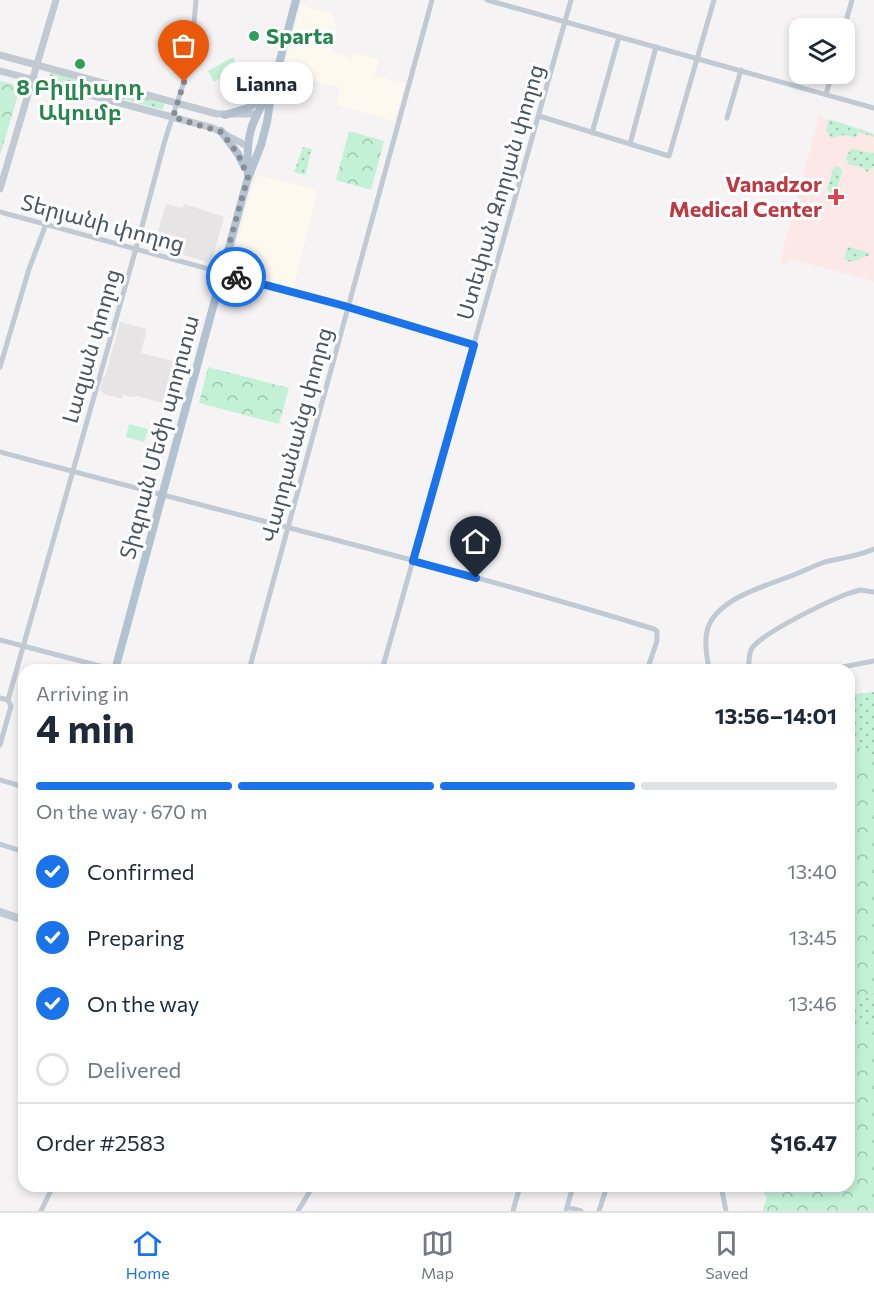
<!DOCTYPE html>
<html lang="en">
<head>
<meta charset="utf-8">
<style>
	:root { --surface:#fff; --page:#f2f2f3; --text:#1f2937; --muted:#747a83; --line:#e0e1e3; --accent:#1a73e8 }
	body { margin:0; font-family:Commissioner,"Noto Sans Armenian",sans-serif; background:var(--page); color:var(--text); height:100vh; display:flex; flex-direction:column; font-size:22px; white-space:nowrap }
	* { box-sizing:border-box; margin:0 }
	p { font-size:20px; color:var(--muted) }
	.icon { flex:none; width:33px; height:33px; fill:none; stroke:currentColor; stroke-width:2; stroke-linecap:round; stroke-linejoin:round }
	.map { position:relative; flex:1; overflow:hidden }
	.sheet { position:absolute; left:18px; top:664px; width:837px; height:528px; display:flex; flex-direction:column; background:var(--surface); border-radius:18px; box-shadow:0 3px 9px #0003 }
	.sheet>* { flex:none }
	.controls { position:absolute; left:789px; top:18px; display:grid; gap:12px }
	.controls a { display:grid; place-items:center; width:66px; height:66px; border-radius:12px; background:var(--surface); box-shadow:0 3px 9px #0003; font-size:30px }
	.pin { position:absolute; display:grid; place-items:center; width:51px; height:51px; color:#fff; margin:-62px -26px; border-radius:50% 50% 50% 0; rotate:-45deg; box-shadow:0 0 6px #0007 }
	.pin .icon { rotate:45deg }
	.courier { position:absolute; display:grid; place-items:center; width:60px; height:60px; margin:-30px; border:4px solid #1a73e8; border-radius:50%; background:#fff; color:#222; box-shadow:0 2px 8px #0007 }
	.bubble { position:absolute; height:42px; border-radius:18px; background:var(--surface); box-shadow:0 3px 9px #0003; font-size:20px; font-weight:700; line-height:42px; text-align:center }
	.summary em { font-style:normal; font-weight:700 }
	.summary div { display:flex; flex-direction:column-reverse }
	.summary { display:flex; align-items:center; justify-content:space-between; height:102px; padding:0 18px }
	h1 { font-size:39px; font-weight:700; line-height:45px }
	.bar { display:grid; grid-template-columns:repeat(4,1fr); gap:9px 6px; align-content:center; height:72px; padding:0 18px }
	.bar i { height:8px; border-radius:4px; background:var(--line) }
	.bar .selected { background:var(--accent) }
	.bar p { grid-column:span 4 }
	.line { display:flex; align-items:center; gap:15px; padding:0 18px; border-top:2px solid var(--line) }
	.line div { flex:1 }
	ol { padding:0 18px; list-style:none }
	li { display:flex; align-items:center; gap:18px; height:66px }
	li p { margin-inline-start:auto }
	li .icon { padding:6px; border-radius:50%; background:var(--accent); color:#fff; stroke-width:4 }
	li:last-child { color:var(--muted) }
	li i { width:33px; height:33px; border:3px solid var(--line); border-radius:50% }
	.tabs { display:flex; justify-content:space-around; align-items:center; height:84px; border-top:2px solid var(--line); background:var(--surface); font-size:16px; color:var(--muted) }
	.tabs a { display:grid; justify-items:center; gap:3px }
	.tabs .selected { color:var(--accent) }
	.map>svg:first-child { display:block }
</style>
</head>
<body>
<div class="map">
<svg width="874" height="1211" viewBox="0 0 874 1211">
	<defs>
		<pattern id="grass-dots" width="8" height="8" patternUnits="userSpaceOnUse" patternTransform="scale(1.5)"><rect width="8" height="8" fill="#c3f1d5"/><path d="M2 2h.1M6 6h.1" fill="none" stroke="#a0c6b0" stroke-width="1.8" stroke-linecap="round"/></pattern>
		<pattern id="forest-crowns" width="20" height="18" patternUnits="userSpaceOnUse" patternTransform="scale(1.5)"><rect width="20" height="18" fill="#c3f1d5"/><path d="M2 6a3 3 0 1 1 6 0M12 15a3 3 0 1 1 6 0" fill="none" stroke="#a0c6b0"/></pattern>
	</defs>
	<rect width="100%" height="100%" fill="#f5f3f3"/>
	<path fill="#fdf9ef" d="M301,5L333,14L337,28L330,51L351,58L355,53L379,59L375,76L406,83L394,121L336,105L340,88L283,72Z
		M259,175L318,190L293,289L234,274L230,269L253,184Z"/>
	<path fill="#e6e4e5" d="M166,204L183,208L184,204L224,217L211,263L176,253L180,238L158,231Z
		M120,322L147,329L141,353L185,364L174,406L137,396L130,397L123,395L122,399L104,394L100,390L103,377H105Z"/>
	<path fill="#fce8e6" d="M819,116L874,134V281L790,259L785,265L780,261Z"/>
	<path fill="url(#grass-dots)" d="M51,72L110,89L108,95L49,79Z
		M114,90L164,103L163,110L112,96Z
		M829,119L874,134V137L858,132L856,138L844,135L831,138L826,131Z
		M303,147L312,149L305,175L294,172Z
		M850,149H854L874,154V166L867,172L861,167L849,164L846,159Z
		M836,166L841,168L842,172L837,191L832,194L827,189L833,169Z
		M849,247L867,252L870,255L851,262L844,259L847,249Z
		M874,692V758L849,740V695Z
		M874,993V1028L849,1023V1006Z"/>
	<path fill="url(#forest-crowns)" d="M0,81L13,84L18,95L0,155Z
		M349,131L384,141L371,190L336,180Z
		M208,367L289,388L279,424L199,403Z
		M849,740L874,758V993L849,1006Z
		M849,1023L874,1028V1211H762L767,1198L761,1187L849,1186Z"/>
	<path fill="#c3f1d5" d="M233,57L239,68L214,82L208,71Z
		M129,424L148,429L144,442L126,437Z"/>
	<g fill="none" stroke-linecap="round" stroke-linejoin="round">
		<path stroke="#c1cad2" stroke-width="5" d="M487,0L874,108
			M844,28L852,0
			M826,94L832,74
			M539,116L669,156L714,0
			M727,118L741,70
			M592,133L619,37
			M630,144L656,47
			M0,212L341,305L474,345
			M0,367L29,269L46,224
			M0,452C218,511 438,563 654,629L657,631V641L647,670
			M0,640L115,670
			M832,669L874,661
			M249,670L432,0
			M382,670L571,0
			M709,670C707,655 703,640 709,625C721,598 765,586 791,576C802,572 813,566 825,562C841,558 858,556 874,549
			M749,670C749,663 748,655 752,648C764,632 830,600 850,593L860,590L874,592
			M0,698L8,700L11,706L0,745
			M8,700L137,245L165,140L184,82L192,47L196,0
			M0,780L24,787
			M0,844L24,852
			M721,1186L726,1211
			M567,1207L581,1211
			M41,1211L53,1186
			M298,1211L313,1186
			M513,1211L520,1186
			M566,1211L573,1186
			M599,1211L607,1186"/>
		<path stroke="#c1cad2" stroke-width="7" d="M0,55L217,114H255
			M0,71L213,128L247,146
			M0,189L56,0"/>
		<path stroke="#c1cbd6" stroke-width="8" d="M0,912L24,920"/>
		<path stroke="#b3c2d1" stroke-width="8" d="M225,115L248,108L263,98
			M221,131L238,154L245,168
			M248,176C246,138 249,124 270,92
			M115,670L247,181L261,145L267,122L272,90L296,0"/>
	</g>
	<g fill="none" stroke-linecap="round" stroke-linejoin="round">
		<path stroke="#868d94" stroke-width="6" stroke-dasharray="0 10.8" d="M184,82L173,117L221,132L238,154L248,177L221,273L236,277"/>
		<path stroke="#1a73e8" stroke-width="8" d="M236,277L341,305L474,345L413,561L476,578"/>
	</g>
	<g fill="#2e9e5b" stroke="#fff" stroke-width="2">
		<circle cx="254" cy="36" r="6"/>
		<circle cx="80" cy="64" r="6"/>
	</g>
	<path fill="#e0444e" stroke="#fff" stroke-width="2" d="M833 188h6v6h6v6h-6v6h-6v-6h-6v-6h6z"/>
	<g text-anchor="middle" stroke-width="6" stroke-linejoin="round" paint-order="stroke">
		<g font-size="22" font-weight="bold" fill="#27864d" stroke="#fff" text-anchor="start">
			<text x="266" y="44">Sparta</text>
			<text x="80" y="95" text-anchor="middle">8 Բիլլիարդ<tspan x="80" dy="25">Ակումբ</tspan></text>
		</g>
		<g font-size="22" font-weight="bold" fill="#be3a42" stroke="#fff" text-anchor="end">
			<text x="822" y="192">Vanadzor<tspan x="822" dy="25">Medical Center</tspan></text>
		</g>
		<g font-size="22" fill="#4a5661" stroke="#fff">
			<text transform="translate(500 192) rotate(-74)" y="8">Ստեփան Զորյան փողոց</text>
			<text transform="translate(103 223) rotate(15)" y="8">Տերյանի փողոց</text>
			<text transform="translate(91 346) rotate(-74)" y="8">Լազյան փողոց</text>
			<text transform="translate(296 435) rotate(-75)" y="8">Վարդանանց փողոց</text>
			<text transform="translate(159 437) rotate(-75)" y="8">Տիգրան Մեծի պողոտա</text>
		</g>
	</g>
</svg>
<div class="controls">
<a><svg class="icon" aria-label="layers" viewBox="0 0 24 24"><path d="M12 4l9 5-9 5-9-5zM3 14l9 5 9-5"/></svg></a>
</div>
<div class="pin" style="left:184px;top:82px;background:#ea580c"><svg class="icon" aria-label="bag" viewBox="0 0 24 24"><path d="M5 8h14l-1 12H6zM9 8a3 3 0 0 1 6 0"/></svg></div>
<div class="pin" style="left:476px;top:578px;background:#1f2937"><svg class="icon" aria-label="home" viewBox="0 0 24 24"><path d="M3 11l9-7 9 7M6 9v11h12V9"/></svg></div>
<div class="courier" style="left:236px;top:277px"><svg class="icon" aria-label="bike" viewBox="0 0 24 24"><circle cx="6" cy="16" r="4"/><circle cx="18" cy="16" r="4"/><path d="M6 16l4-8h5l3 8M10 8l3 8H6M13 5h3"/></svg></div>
<div class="bubble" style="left:220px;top:62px;width:93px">Lianna</div>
<section class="sheet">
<div class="summary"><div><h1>4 min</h1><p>Arriving in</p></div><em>13:56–14:01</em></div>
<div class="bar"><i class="selected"></i><i class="selected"></i><i class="selected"></i><i></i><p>On the way · 670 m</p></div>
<ol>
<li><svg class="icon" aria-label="check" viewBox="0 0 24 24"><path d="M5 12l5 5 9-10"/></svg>Confirmed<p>13:40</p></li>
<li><svg class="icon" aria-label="check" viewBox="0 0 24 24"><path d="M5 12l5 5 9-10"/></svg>Preparing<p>13:45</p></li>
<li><svg class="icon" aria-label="check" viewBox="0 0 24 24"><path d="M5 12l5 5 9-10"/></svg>On the way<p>13:46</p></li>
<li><i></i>Delivered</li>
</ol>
<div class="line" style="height:78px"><div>Order #2583</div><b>$16.47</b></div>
</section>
</div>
<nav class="tabs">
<a class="selected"><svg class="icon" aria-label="home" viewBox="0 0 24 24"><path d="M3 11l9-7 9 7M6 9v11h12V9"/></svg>Home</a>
<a><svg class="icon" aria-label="map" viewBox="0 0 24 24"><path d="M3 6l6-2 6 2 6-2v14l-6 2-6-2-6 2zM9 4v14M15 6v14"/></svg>Map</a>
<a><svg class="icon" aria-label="saved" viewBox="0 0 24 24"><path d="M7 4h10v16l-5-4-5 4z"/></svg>Saved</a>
</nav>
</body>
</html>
